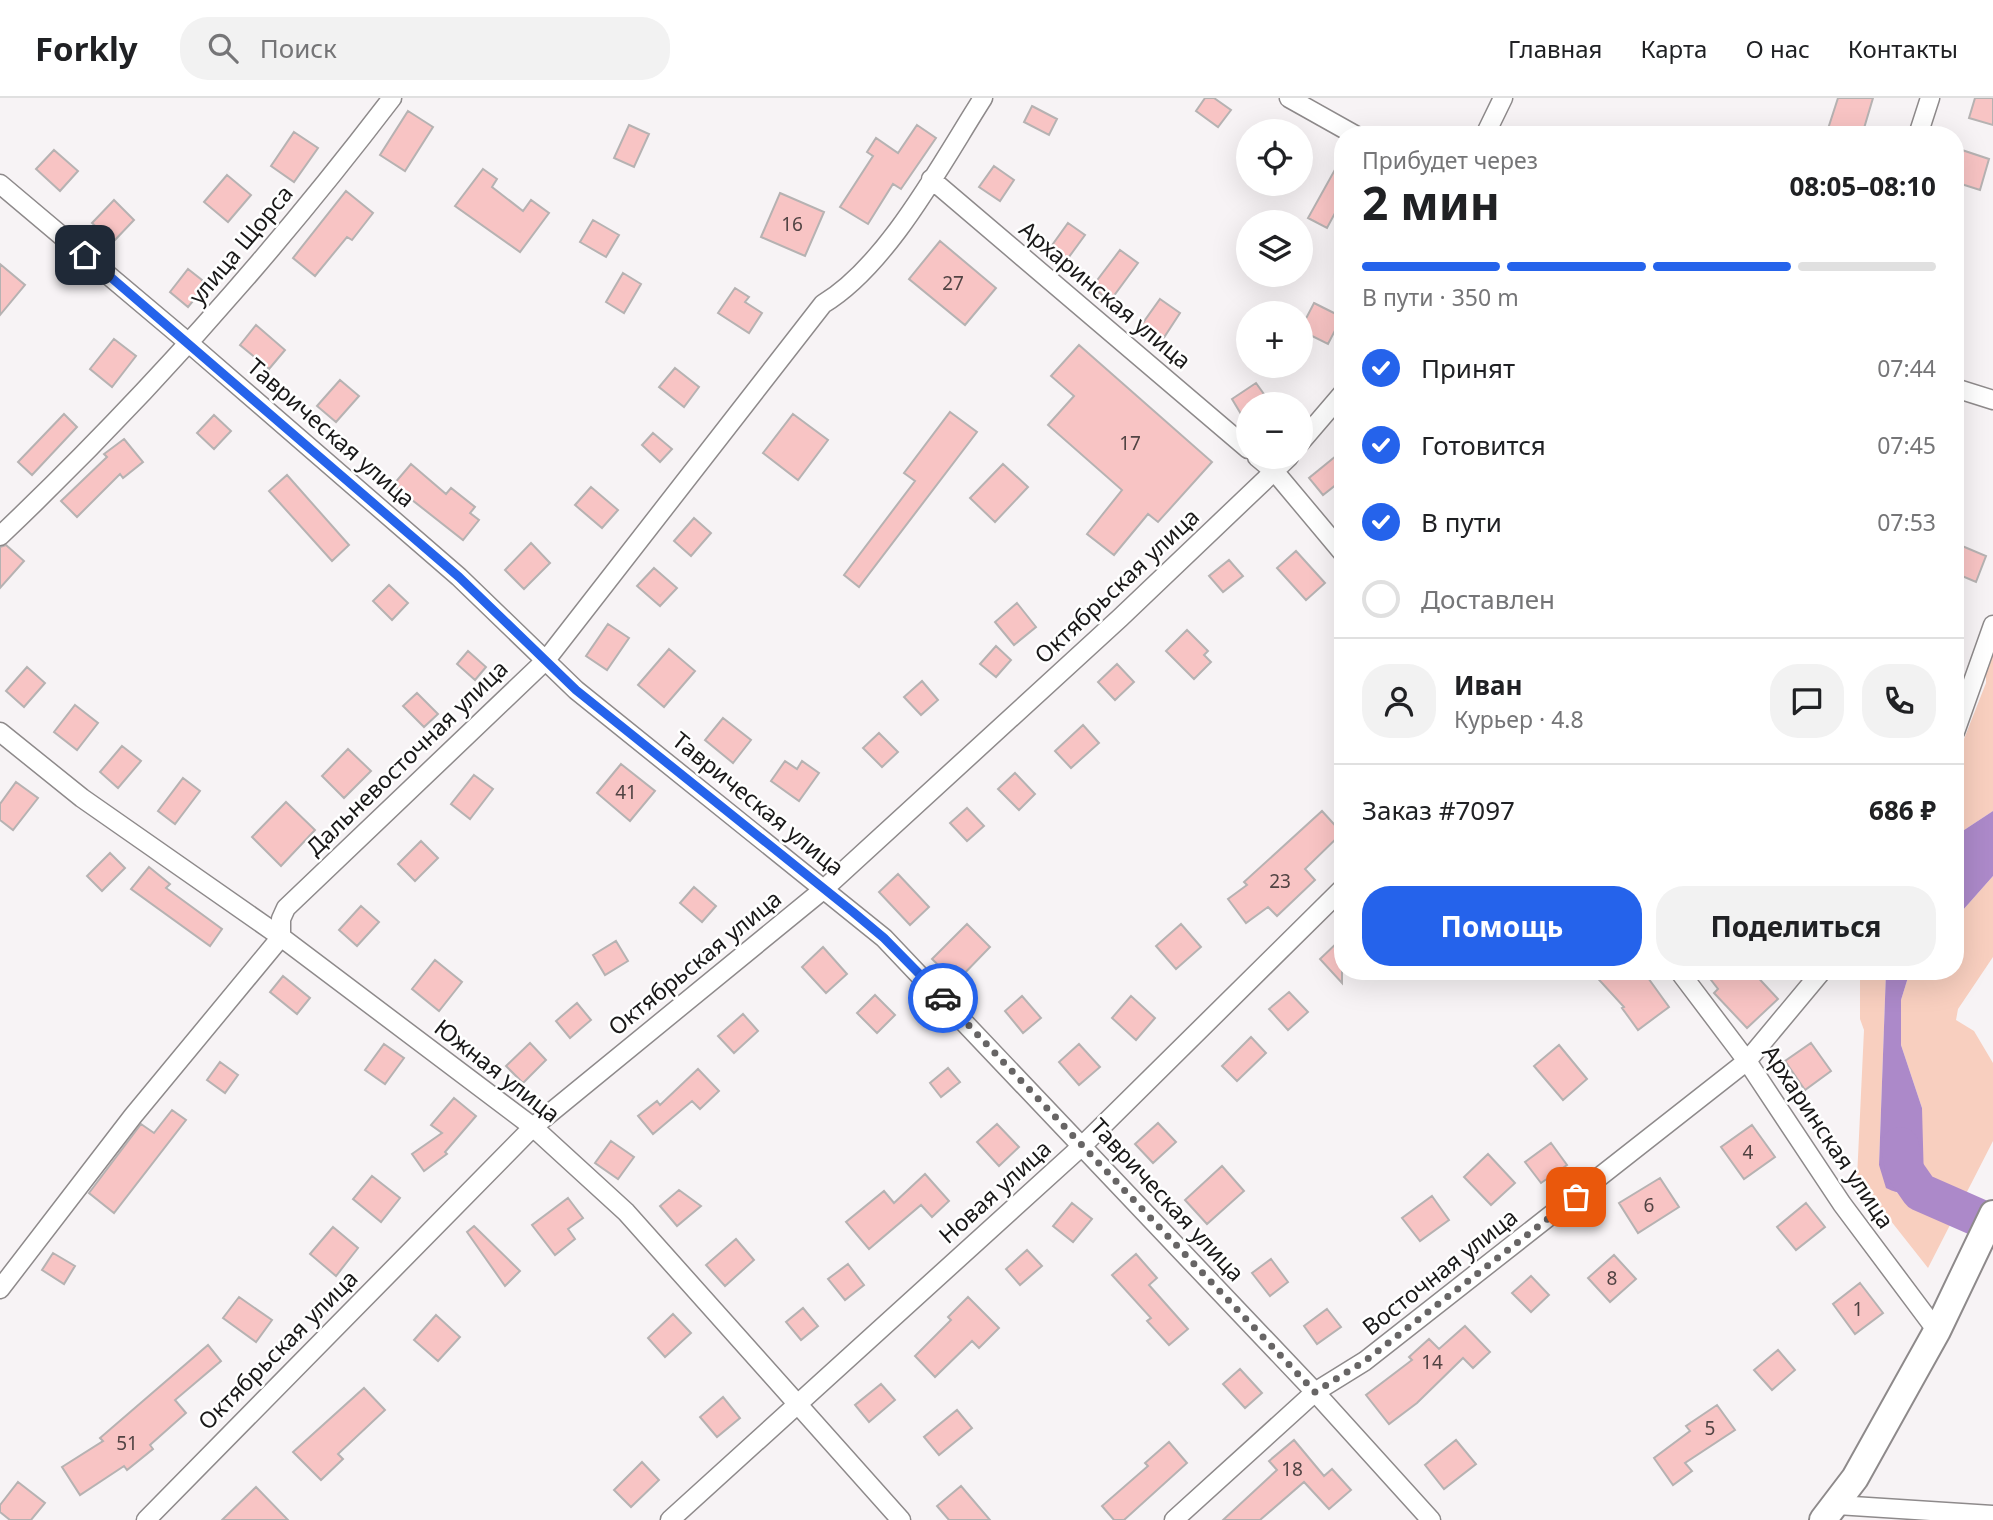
<!DOCTYPE html>
<html lang="ru">
<head>
<meta charset="utf-8">
<style>
	:root { --surface:#fff; --page:#f2f2f2; --text:#202124; --muted:#757577; --line:#e0e0e0; --accent:#2563eb }
	body { margin:0; font-family:"Noto Sans",sans-serif; background:var(--page); color:var(--text); height:100vh; display:flex; flex-direction:column; font-size:26px; white-space:nowrap }
	* { box-sizing:border-box; margin:0 }
	p { font-size:23px; color:var(--muted) }
	.icon { flex:none; width:38px; height:38px; fill:none; stroke:currentColor; stroke-width:2; stroke-linecap:round; stroke-linejoin:round }
	.map { position:relative; flex:1; overflow:hidden }
	.drawer { position:absolute; left:1334px; top:28px; width:630px; height:854px; display:flex; flex-direction:column; background:var(--surface); border-radius:28px; box-shadow:0 7px 28px #0002 }
	.drawer>* { flex:none }
	.tools { position:absolute; left:1236px; top:21px; display:grid; gap:14px }
	.tools a { display:grid; place-items:center; width:77px; height:77px; border-radius:50%; background:var(--surface); box-shadow:0 7px 28px #0002; font-size:35px }
	.pin { position:absolute; display:grid; place-items:center; width:60px; height:60px; color:#fff; margin:-30px; border-radius:14px; box-shadow:0 4px 10px #0006 }
	.courier { position:absolute; display:grid; place-items:center; width:70px; height:70px; margin:-35px; border:5px solid #2563eb; border-radius:50%; background:#fff; color:#222; box-shadow:0 2px 9px #0007 }
	.headline em { font-style:normal; font-weight:700 }
	.headline div { display:flex; flex-direction:column-reverse }
	.headline { display:flex; align-items:center; justify-content:space-between; height:119px; padding:0 28px }
	h1 { font-size:46px; font-weight:700; line-height:52px }
	.bar { display:grid; grid-template-columns:repeat(4,1fr); gap:10px 7px; align-content:center; height:84px; padding:0 28px }
	.bar i { height:9px; border-radius:5px; background:var(--line) }
	.bar .on { background:var(--accent) }
	.bar p { grid-column:span 4 }
	.line { display:flex; align-items:center; gap:18px; padding:0 28px; border-top:2px solid var(--line) }
	.line div { flex:1 }
	.round { display:grid; place-items:center; flex:none; width:74px; height:74px; border-radius:28px; background:var(--page) }
	ol { padding:0 28px; list-style:none }
	li { display:flex; align-items:center; gap:21px; height:77px }
	li p { margin-inline-start:auto }
	li .icon { padding:7px; border-radius:50%; background:var(--accent); color:#fff; stroke-width:4 }
	li:last-child { color:var(--muted) }
	li i { width:38px; height:38px; border:4px solid var(--line); border-radius:50% }
	.action { display:flex; gap:14px; margin-top:auto; padding:14px 28px }
	.action a { flex:1; height:80px; border-radius:28px; background:var(--accent); color:#fff; font-size:28px; font-weight:700; line-height:80px; text-align:center }
	.action a+a { background:var(--page); color:var(--text) }
	header { display:flex; align-items:center; gap:42px; box-sizing:border-box; height:98px; padding:0 35px; background:var(--surface); border-bottom:2px solid var(--line) }
	header strong { font-size:33px }
	nav { display:flex; gap:38px; margin-inline-start:auto; font-size:24px }
	.search { width:490px; height:63px; background:var(--page); display:flex; align-items:center; gap:18px; box-sizing:border-box; padding:0 24px; border-radius:28px; color:var(--muted); font-size:26px }
	.map>svg:first-child { display:block }
</style>
</head>
<body>
<header>
<strong>Forkly</strong>
<div class="search"><svg class="icon" aria-label="search" viewBox="0 0 24 24"><circle cx="10" cy="10" r="6"/><path d="M15 15l6 6"/></svg>Поиск</div>
<nav><a>Главная</a><a>Карта</a><a>О нас</a><a>Контакты</a></nav>
</header>
<div class="map">
<svg width="1993" height="1422" viewBox="0 0 1993 1422">
	<rect width="100%" height="100%" fill="#f7f3f5"/>
	<path fill="#f8cfbf" d="M1993,552V713L1955,738V664L1986,585V573Z
		M1993,778V859L1958,911L1956,922L1974,933L1993,965V1043L1928,1170L1857,1080L1864,932L1860,921V873H1886L1879,1067L1897,1095L1909,1097L1920,1094L1922,1010L1901,947V902L1910,873H1955V821Z"/>
	<path fill="#ac89c9" d="M1993,713V778L1955,821V738Z
		M1886,873H1910L1901,902V947L1922,1010L1924,1083L1920,1094C1907,1097 1898,1096 1886,1090L1879,1067Z"/>
	<g fill="none" stroke-linecap="round" stroke-linejoin="round">
		<path stroke="#ac89c9" stroke-width="38" d="M1900,1048L1904,1071L1920,1094L1993,1126"/>
	</g>
	<path fill="#f8c4c4" stroke="#b6b2b2" stroke-width="2" d="M1205,0H1214L1231,12L1218,29L1196,13Z
		M1838,0H1873L1862,37H1826Z
		M1975,0H1993V27L1969,20Z
		M1032,8L1057,21L1049,37L1024,24Z
		M408,13L433,29L405,73L380,57Z
		M629,27L649,36L634,69L614,60Z
		M917,27L936,40L901,91L893,86L868,126L840,109L873,58L867,54L876,40L898,55Z
		M294,34L318,50L294,84L271,68Z
		M54,52L78,73L60,93L36,71Z
		M1962,52L1989,61L1980,92L1955,84Z
		M1342,59V102L1327,130L1308,120Z
		M994,68L1014,82L1000,103L979,89Z
		M483,71L497,81L492,89L523,113L531,102L549,115L520,154L455,108Z
		M227,77L251,97L228,124L204,104Z
		M346,93L373,115L352,142L347,139L315,178L293,160Z
		M780,95L824,114L805,158L761,139Z
		M114,102L134,122L113,144L92,125Z
		M593,122L619,137L606,159L580,144Z
		M1068,125L1085,137L1066,163L1050,150Z
		M940,143L996,190L965,227L909,181Z
		M1120,152L1138,165L1110,203L1092,189Z
		M0,166L25,187L0,217Z
		M188,171L207,186L188,209L170,194Z
		M623,175L641,186L624,215L606,204Z
		M735,190L749,199L745,204L762,215L749,235L718,215Z
		M1160,201L1180,215L1161,244L1140,229Z
		M1314,205L1342,219L1328,246L1300,232Z
		M256,227L285,252L269,271L240,247Z
		M114,241L136,258L112,289L90,271Z
		M1079,247L1212,364L1158,424L1148,416L1114,457L1087,436L1122,392L1048,327L1074,298L1051,278Z
		M675,270L699,289L684,309L659,289Z
		M340,282L359,298L336,324L317,308Z
		M1256,285L1266,299L1255,306H1248V311L1241,316L1232,301Z
		M950,314L977,334L859,489L844,477L915,383L904,375Z
		M64,316L77,329L32,377L18,364Z
		M793,316L828,342L798,382L763,355Z
		M214,317L231,333L214,351L197,335Z
		M653,335L672,351L660,364L642,347Z
		M124,341L143,364L123,380L120,376L77,419L61,403L107,359L104,356Z
		M1342,353V382L1323,397L1309,380Z
		M411,366L446,396L451,390L475,409L470,415L479,422L463,442L393,387Z
		M1003,366L1028,389L995,424L970,400Z
		M287,377L349,447L332,463L269,393Z
		M591,389L618,412L602,430L575,407Z
		M694,420L711,435L691,458L674,443Z
		M531,445L550,465L524,491L505,472Z
		M1955,445L1986,458L1976,484L1955,475Z
		M6,447L24,463L0,490V449Z
		M1296,453L1325,485L1306,502L1277,470Z
		M1229,462L1243,478L1223,494L1209,478Z
		M654,470L677,490L660,508L637,488Z
		M389,487L408,505L392,522L373,503Z
		M1017,505L1036,529L1014,547L995,524Z
		M608,526L629,540L607,572L586,558Z
		M1187,532L1208,553L1204,557L1211,564L1194,581L1166,553Z
		M996,548L1011,562L996,579L980,566Z
		M669,551L695,573L664,609L638,587Z
		M468,553L486,569L475,582L457,566Z
		M1117,566L1134,584L1115,602L1098,584Z
		M27,569L45,585L24,609L6,593Z
		M922,583L938,602L921,617L904,599Z
		M417,595L438,616L424,629L403,608Z
		M75,607L98,625L77,652L54,634Z
		M723,620L751,642L733,665L705,642Z
		M1083,627L1099,645L1071,670L1055,653Z
		M879,635L898,654L882,669L863,650Z
		M122,648L141,663L118,690L100,674Z
		M348,651L371,673L344,700L322,678Z
		M785,663L797,671L802,663L819,675L799,703L771,683Z
		M621,666L655,693L630,723L597,695Z
		M1015,675L1035,696L1019,712L998,691Z
		M474,677L493,691L470,721L451,706Z
		M183,680L200,693L175,726L158,713Z
		M16,684L38,700L13,732L0,722V706Z
		M286,704L315,732L281,768L252,739Z
		M967,710L984,728L967,743L950,725Z
		M1322,713L1342,735L1305,771L1315,782L1277,818L1268,809L1246,825L1228,801L1247,787L1244,784Z
		M421,743L438,760L415,783L398,766Z
		M110,755L125,770L102,793L87,778Z
		M149,769L170,786L166,790L222,831L210,848L131,791Z
		M898,776L929,809L910,827L879,794Z
		M694,789L716,808L702,824L680,805Z
		M361,808L379,824L357,848L339,832Z
		M967,826L990,849L956,884L932,861Z
		M1181,826L1201,849L1176,871L1156,848Z
		M1342,840V885L1320,861Z
		M616,843L628,863L605,877L593,857Z
		M823,849L847,876L826,895L802,869Z
		M435,862L462,884L439,913L412,891Z
		M1591,873H1643L1669,909L1638,932L1622,910L1624,909Z
		M1704,873H1752L1778,901L1747,930L1714,895L1718,891Z
		M283,878L310,900L297,916L270,894Z
		M1289,894L1308,914L1288,932L1269,911Z
		M875,897L895,917L877,935L857,915Z
		M1022,898L1041,920L1023,935L1005,913Z
		M1131,898L1155,920L1136,942L1112,920Z
		M577,905L591,922L570,940L556,923Z
		M743,916L758,933L734,955L718,938Z
		M1251,939L1266,955L1237,983L1222,968Z
		M530,945L546,962L523,985L506,968Z
		M1811,945L1831,973L1805,992L1785,963Z
		M384,946L404,960L385,986L365,972Z
		M1079,946L1100,969L1079,987L1059,964Z
		M1559,947L1587,981L1563,1002L1534,968Z
		M220,964L238,977L225,995L207,982Z
		M948,970L960,984L941,999L930,985Z
		M698,971L719,993L700,1011L692,1003L653,1036L638,1018L657,1003L660,1007Z
		M454,1000L476,1018L445,1054L447,1056L424,1073L412,1056L442,1035L431,1027Z
		M172,1012L186,1022L114,1115L89,1095L141,1026L154,1035Z
		M1158,1025L1176,1044L1153,1065L1135,1046Z
		M997,1026L1019,1049L999,1068L977,1044Z
		M1752,1027L1775,1059L1744,1081L1721,1049Z
		M611,1043L634,1059L618,1081L595,1065Z
		M1551,1045L1567,1067L1541,1085L1525,1064Z
		M1488,1056L1515,1085L1491,1107L1464,1079Z
		M1222,1068L1244,1093L1207,1126L1185,1102Z
		M925,1076L949,1103L932,1119L921,1107L869,1151L846,1124L884,1093L894,1105Z
		M372,1078L400,1100L381,1124L353,1101Z
		M1660,1080L1679,1109L1638,1135L1619,1105Z
		M679,1092L701,1108L677,1128L660,1108Z
		M1432,1098L1449,1122L1420,1143L1402,1120Z
		M568,1100L583,1120L568,1131L575,1141L555,1157L532,1127Z
		M1072,1105L1092,1121L1073,1144L1053,1128Z
		M1806,1105L1825,1129L1796,1152L1777,1129Z
		M474,1128L520,1173L505,1188L467,1134Z
		M333,1129L358,1150L336,1178L310,1156Z
		M736,1141L754,1162L725,1188L706,1167Z
		M1027,1152L1042,1168L1020,1187L1006,1171Z
		M53,1155L75,1168L64,1186L42,1172Z
		M1136,1156L1157,1180L1149,1187L1188,1231L1169,1247L1147,1223L1151,1220L1112,1177Z
		M1614,1157L1636,1181L1610,1204L1588,1180Z
		M1271,1161L1288,1184L1270,1198L1252,1175Z
		M848,1166L864,1187L845,1202L828,1181Z
		M1531,1178L1549,1197L1531,1214L1512,1195Z
		M1860,1185L1883,1215L1855,1236L1833,1206Z
		M239,1199L272,1222L256,1244L223,1220Z
		M968,1199L999,1230L979,1250L972,1243L935,1279L915,1258L951,1222L948,1219Z
		M803,1210L818,1228L801,1242L786,1224Z
		M1327,1211L1341,1229L1317,1246L1304,1228Z
		M673,1216L691,1235L665,1259L648,1240Z
		M436,1217L460,1239L438,1263L414,1242Z
		M1465,1228L1490,1254L1473,1270L1463,1260L1417,1305L1389,1326L1366,1297L1412,1262L1409,1259L1429,1241L1439,1251Z
		M208,1247L221,1263L175,1302L186,1315L150,1347L153,1351L127,1372L124,1368L80,1397L62,1369L103,1343L100,1340Z
		M1778,1252L1795,1272L1772,1292L1754,1272Z
		M1240,1271L1262,1295L1245,1310L1223,1286Z
		M881,1286L895,1302L869,1324L855,1307Z
		M364,1290L385,1312L338,1356L343,1361L321,1382L293,1354Z
		M723,1299L740,1320L717,1339L700,1319Z
		M1717,1307L1735,1332L1685,1365L1692,1373L1673,1387L1654,1360L1690,1333L1686,1328Z
		M957,1312L972,1330L939,1357L924,1339Z
		M1294,1342L1324,1378L1332,1371L1351,1392L1329,1411L1304,1384L1260,1422H1223L1277,1372L1269,1363Z
		M1456,1342L1476,1366L1444,1391L1425,1367Z
		M1169,1344L1187,1365L1124,1422H1114L1102,1408L1148,1368L1145,1365Z
		M642,1364L659,1382L631,1409L614,1392Z
		M18,1384L45,1405L31,1422H10L0,1414V1407Z
		M961,1388L990,1422H949L937,1408Z
		M256,1389L288,1422H222Z"/>
	<g fill="none" stroke-linecap="round" stroke-linejoin="round">
		<defs>
			<path id="street" d="M1289,0L1355,37
				M1485,37L1503,0
				M1918,37L1930,0
				M931,81L1248,351
				M0,86L190,246L459,479L576,592L884,840L1315,1294L1431,1422
				M1955,290L1993,302
				M1300,345L1342,296
				M1257,359L1275,374L1342,454
				M0,438C142,303 273,156 392,0
				M0,634L82,700L281,839L533,1029L626,1114L901,1422
				M1955,634L1993,527
				M1679,873L1747,963L1842,1106L1937,1233
				M0,1191L133,1018L281,839V821L286,810L546,562L823,206C888,167 942,64 983,0
				M1837,1407L1993,1417
				M146,1422L533,1029L824,791L1120,520L1289,359
				M670,1422L1082,1048L1342,791
				M1174,1422L1315,1294L1365,1263L1747,963L1822,873"/>
			<path id="secondary" d="M1823,1422L1855,1380L1937,1233L1993,1116"/>
		</defs>
		<use href="#street" stroke="#8e8a8b" stroke-width="21"/>
		<use href="#secondary" stroke="#8e8a8b" stroke-width="30"/>
		<use href="#street" stroke="#fff" stroke-width="18"/>
		<use href="#secondary" stroke="#fff" stroke-width="26"/>
	</g>
	<g fill="none" stroke-linecap="round" stroke-linejoin="round">
		<path stroke="#676565" stroke-width="7" stroke-dasharray="0 12.6" d="M943,900L1315,1294L1365,1263L1576,1099"/>
		<path stroke="#2563eb" stroke-width="9" d="M85,157L459,479L576,592L853,814L884,840L943,900"/>
	</g>
	<g text-anchor="middle" stroke-width="5" stroke-linejoin="round" paint-order="stroke">
		<g font-size="19" fill="#514343">
			<text x="792" y="133">16</text>
			<text x="953" y="192">27</text>
			<text x="1130" y="352">17</text>
			<text x="626" y="701">41</text>
			<text x="1280" y="790">23</text>
			<text x="1748" y="1061">4</text>
			<text x="1649" y="1114">6</text>
			<text x="1612" y="1187">8</text>
			<text x="1858" y="1218">1</text>
			<text x="1432" y="1271">14</text>
			<text x="1710" y="1337">5</text>
			<text x="127" y="1352">51</text>
			<text x="1292" y="1378">18</text>
		</g>
		<g font-size="23" fill="#191818" stroke="#fff">
			<text transform="translate(241 147) rotate(-50)" y="8">улица Щорса</text>
			<text transform="translate(1105 197) rotate(40)" y="8">Архаринская улица</text>
			<text transform="translate(331 335) rotate(41)" y="8">Таврическая улица</text>
			<text transform="translate(1117 488) rotate(-43)" y="8">Октябрьская улица</text>
			<text transform="translate(407 660) rotate(-44)" y="8">Дальневосточная улица</text>
			<text transform="translate(758 706) rotate(39)" y="8">Таврическая улица</text>
			<text transform="translate(695 865) rotate(-39)" y="8">Октябрьская улица</text>
			<text transform="translate(497 973) rotate(38)" y="8">Южная улица</text>
			<text transform="translate(1828 1039) rotate(56)" y="8">Архаринская улица</text>
			<text transform="translate(995 1094) rotate(-42)" y="8">Новая улица</text>
			<text transform="translate(1167 1102) rotate(47)" y="8">Таврическая улица</text>
			<text transform="translate(1440 1174) rotate(-38)" y="8">Восточная улица</text>
			<text transform="translate(278 1252) rotate(-45)" y="8">Октябрьская улица</text>
		</g>
	</g>
</svg>
<div class="tools">
<a><svg class="icon" aria-label="locate" viewBox="0 0 24 24"><circle cx="12" cy="12" r="6"/><path d="M12 2v4M12 18v4M2 12h4M18 12h4"/></svg></a>
<a><svg class="icon" aria-label="layers" viewBox="0 0 24 24"><path d="M12 4l9 5-9 5-9-5zM3 14l9 5 9-5"/></svg></a>
<a>+</a>
<a>−</a>
</div>
<div class="pin" style="left:1576px;top:1099px;background:#ea580c"><svg class="icon" aria-label="bag" viewBox="0 0 24 24"><path d="M5 8h14l-1 12H6zM9 8a3 3 0 0 1 6 0"/></svg></div>
<div class="pin" style="left:85px;top:157px;background:#1f2937"><svg class="icon" aria-label="home" viewBox="0 0 24 24"><path d="M3 11l9-7 9 7M6 9v11h12V9"/></svg></div>
<div class="courier" style="left:943px;top:900px"><svg class="icon" aria-label="car" viewBox="0 0 24 24"><path d="M5 17H2v-5l4-1 3-4h7l3 4 3 1v5h-3M9 17h6M6 11h13"/><circle cx="7" cy="17" r="2"/><circle cx="17" cy="17" r="2"/></svg></div>
<section class="drawer">
<div class="headline"><div><h1>2 мин</h1><p>Прибудет через</p></div><em>08:05–08:10</em></div>
<div class="bar"><i class="on"></i><i class="on"></i><i class="on"></i><i></i><p>В пути · 350 m</p></div>
<ol>
<li><svg class="icon" aria-label="check" viewBox="0 0 24 24"><path d="M5 12l5 5 9-10"/></svg>Принят<p>07:44</p></li>
<li><svg class="icon" aria-label="check" viewBox="0 0 24 24"><path d="M5 12l5 5 9-10"/></svg>Готовится<p>07:45</p></li>
<li><svg class="icon" aria-label="check" viewBox="0 0 24 24"><path d="M5 12l5 5 9-10"/></svg>В пути<p>07:53</p></li>
<li><i></i>Доставлен</li>
</ol>
<div class="line" style="height:126px"><a class="round"><svg class="icon" aria-label="person" viewBox="0 0 24 24"><circle cx="12" cy="8" r="4"/><path d="M4 21q1-7 8-7t8 7"/></svg></a><div><b>Иван</b><p>Курьер · 4.8</p></div><a class="round"><svg class="icon" aria-label="chat" viewBox="0 0 24 24"><path d="M4 5h16v11H9l-5 4z"/></svg></a><a class="round"><svg class="icon" aria-label="phone" viewBox="0 0 24 24"><path d="M5 4h4l2 5-3 2q2 4 5 5l2-3 5 2v4C11 20 4 13 5 4z"/></svg></a></div>
<div class="line" style="height:91px"><div>Заказ #7097</div><b>686 ₽</b></div>
<div class="action"><a>Помощь</a><a>Поделиться</a></div>
</section>
</div>
</body>
</html>
